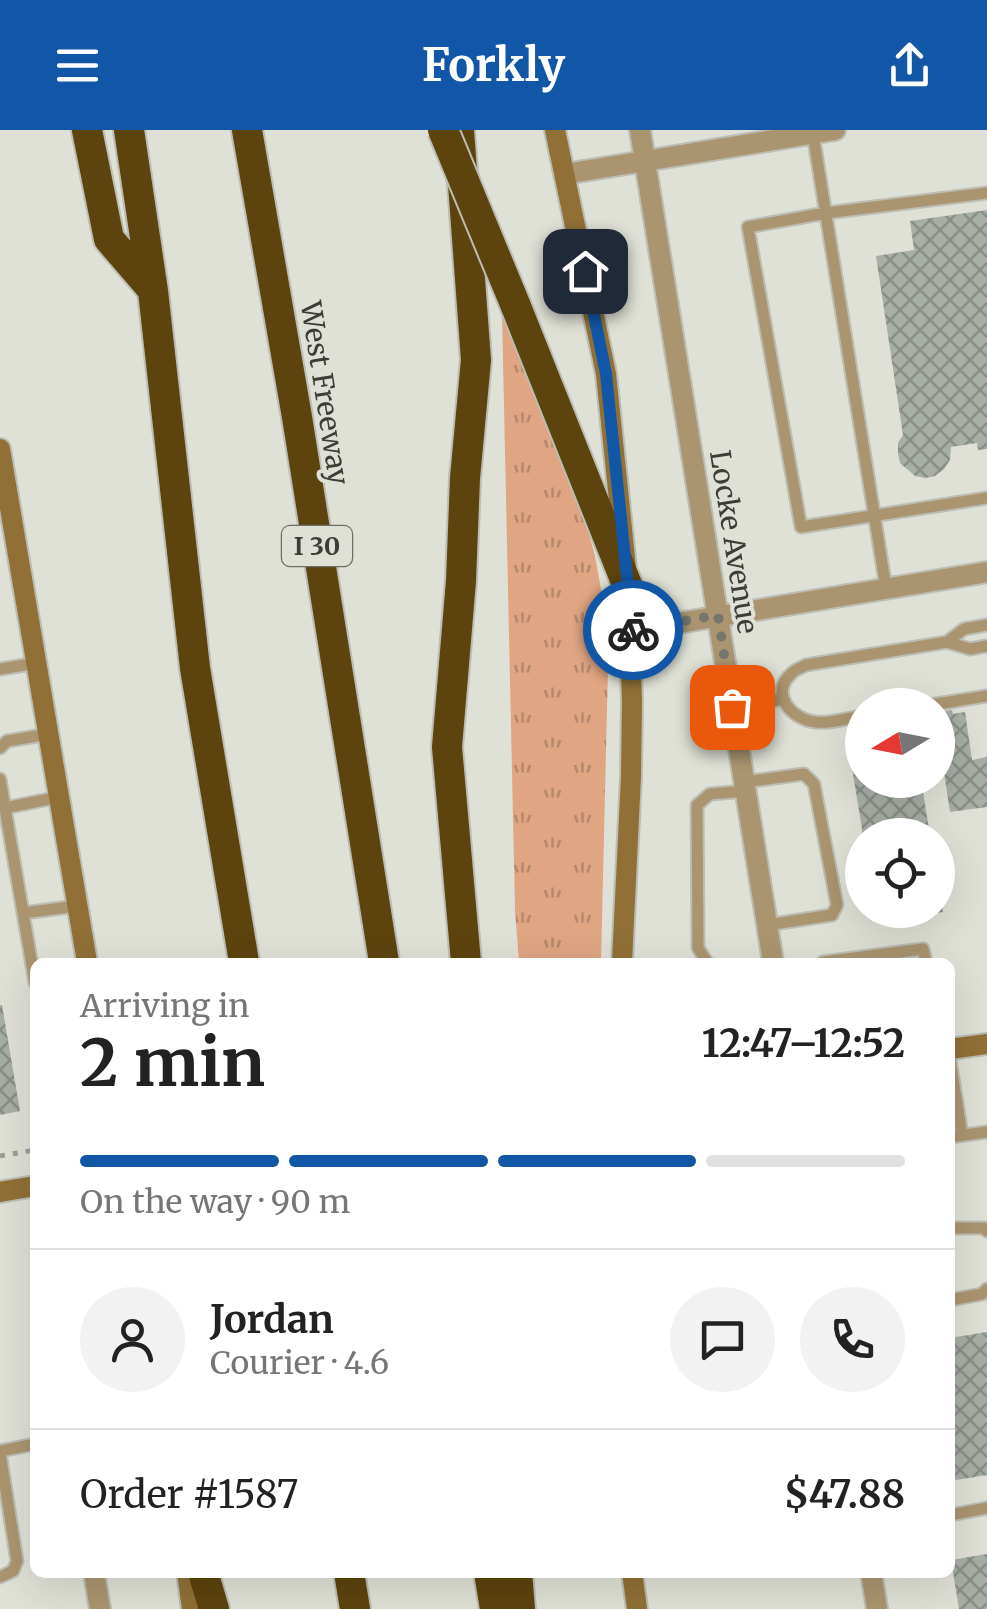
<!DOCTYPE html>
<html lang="en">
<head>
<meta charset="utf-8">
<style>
	:root { --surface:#fff; --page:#f2f2f2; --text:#222; --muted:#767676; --line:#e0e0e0; --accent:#1257a7 }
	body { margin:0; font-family:Merriweather,serif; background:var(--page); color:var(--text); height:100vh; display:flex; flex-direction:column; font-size:38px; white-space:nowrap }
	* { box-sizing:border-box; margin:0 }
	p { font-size:32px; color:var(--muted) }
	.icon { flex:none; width:55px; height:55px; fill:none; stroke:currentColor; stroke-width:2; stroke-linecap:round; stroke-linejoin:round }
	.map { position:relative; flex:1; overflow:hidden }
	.details { position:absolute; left:30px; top:828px; width:925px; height:620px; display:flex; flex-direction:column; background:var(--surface); border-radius:15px; box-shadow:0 10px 40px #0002 }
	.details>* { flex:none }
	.needle { width:65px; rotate:260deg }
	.buttons { position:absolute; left:845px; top:558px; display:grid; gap:20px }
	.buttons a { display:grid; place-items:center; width:110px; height:110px; border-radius:50%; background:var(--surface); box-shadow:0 10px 40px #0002; font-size:50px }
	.pin { position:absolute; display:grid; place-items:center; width:85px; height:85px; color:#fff; margin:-42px; border-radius:20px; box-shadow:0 5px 15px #0006 }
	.courier { position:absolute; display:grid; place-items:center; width:100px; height:100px; margin:-50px; border:8px solid #1257a7; border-radius:50%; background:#fff; color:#222; box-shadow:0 2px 12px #0007 }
	.head em { font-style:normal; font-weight:700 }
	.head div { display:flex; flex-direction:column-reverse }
	.head { display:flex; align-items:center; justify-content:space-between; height:170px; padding:0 50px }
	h1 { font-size:65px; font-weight:700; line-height:75px }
	.bar { display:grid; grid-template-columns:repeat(4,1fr); gap:15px 10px; align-content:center; height:120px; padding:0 50px }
	.bar i { height:12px; border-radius:8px; background:var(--line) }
	.bar .on { background:var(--accent) }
	.bar p { grid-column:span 4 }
	.line { display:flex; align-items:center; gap:25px; padding:0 50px; border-top:2px solid var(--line) }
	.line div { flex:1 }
	.round { display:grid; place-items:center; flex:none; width:105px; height:105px; border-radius:52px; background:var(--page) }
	header { display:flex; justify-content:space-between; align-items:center; height:130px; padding:0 50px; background:var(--accent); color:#fff; font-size:45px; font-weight:700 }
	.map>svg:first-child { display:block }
</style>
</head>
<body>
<header><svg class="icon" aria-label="menu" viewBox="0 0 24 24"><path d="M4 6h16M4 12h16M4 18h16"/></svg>Forkly<svg class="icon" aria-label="share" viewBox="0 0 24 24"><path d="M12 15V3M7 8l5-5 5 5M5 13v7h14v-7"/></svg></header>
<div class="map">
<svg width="987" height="1479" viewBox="0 0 987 1479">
	<defs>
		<pattern id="grass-tufts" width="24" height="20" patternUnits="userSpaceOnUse" patternTransform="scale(2.5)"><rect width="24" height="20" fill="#e0a583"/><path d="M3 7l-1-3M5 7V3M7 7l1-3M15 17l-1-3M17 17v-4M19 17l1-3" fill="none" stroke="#b7886c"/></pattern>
		<pattern id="building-cross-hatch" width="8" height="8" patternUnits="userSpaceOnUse" patternTransform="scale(2.5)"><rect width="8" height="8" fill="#a7aea5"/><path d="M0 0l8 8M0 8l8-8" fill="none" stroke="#898f87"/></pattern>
	</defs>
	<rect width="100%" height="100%" fill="#e0e1d6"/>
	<path fill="url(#grass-tufts)" d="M502,184L573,346L595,426L607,492L608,537L601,832H519L515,780Z"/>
	<path fill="url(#building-cross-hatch)" d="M987,80V319L978,320L977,313L951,317L950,330L944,339L935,346L925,348L915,346L900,333L898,323V313L903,305L876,126L914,120L910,91Z
		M952,580L953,584L965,582L972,630L987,627V677L950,682L938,603V582Z
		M862,599V650H921L930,705H863L846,601Z
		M938,761H940L943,782L878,793L875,780H938Z
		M0,875H2L20,981L0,985Z
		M987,1202V1345L950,1351V1208Z
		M987,1424V1479H959L951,1430Z"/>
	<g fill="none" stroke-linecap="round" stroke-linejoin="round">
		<defs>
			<path id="lane" d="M813,4L886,458
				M987,63L826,83L748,97L801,397L987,368
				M947,512L970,519L987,516
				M0,539L37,533
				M930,575L987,566
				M732,577L783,569
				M862,586C848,588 830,594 815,592C791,589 769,563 792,543C796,539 801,538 806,535L947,512L964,499L987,495
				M0,618L7,611L49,604
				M0,649L35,853
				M744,652L804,644L814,654L837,775L832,785L767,795
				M5,678L59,667
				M23,783L77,776
				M707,832L698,818L697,675L710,664L746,661
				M823,832L923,819L926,832
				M950,930L962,1005
				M950,1007L987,1002
				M950,1098H984L987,1101
				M950,1170L982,1164L987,1159
				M0,1321L35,1314
				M0,1323L17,1431L13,1441L0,1447
				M950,1385L987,1378"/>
			<path id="street" d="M640,0L773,832
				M565,44L835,0
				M630,501L987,442
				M94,1442L100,1479
				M871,1442L877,1479"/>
			<path id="secondary" d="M555,0L606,244L628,457L632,571L631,646L622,832
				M0,319L87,832
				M950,919L987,914
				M0,1062L35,1056
				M187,1442L192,1479
				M632,1442L637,1479"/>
			<path id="highway" d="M87,0L109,109L152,159
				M129,0L153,161L195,538L244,832
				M247,0L297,287L384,832
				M459,0L476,230L465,348L461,451L447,617L466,832
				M515,174L628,457
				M203,1442L214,1479
				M349,1442L355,1479
				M489,1442L495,1479
				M517,1442L520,1479"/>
		</defs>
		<use href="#lane" stroke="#bcbdb3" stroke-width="15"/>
		<use href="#street" stroke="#bcbdb3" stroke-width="24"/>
		<use href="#secondary" stroke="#bcbdb3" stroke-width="24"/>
		<use href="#highway" stroke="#bcbdb3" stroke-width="34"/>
		<path stroke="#9e9e96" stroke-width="5" stroke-dasharray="5 8" stroke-linecap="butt" d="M0,1026L35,1020"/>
		<use href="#lane" stroke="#ab9570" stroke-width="11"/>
		<use href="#street" stroke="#ab9570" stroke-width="20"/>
		<use href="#secondary" stroke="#907036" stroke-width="20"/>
		<use href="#highway" stroke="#5d430e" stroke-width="30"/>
		<defs>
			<path id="highway-bridge" d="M443,0L515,174"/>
		</defs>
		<use href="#highway-bridge" stroke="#bcbdb3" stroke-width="34" stroke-linecap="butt"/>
		<use href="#highway-bridge" stroke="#5d430e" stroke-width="30"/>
	</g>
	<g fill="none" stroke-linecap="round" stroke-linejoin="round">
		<path stroke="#76766f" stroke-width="10" stroke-dasharray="0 18" d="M633,500L718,485L732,577"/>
		<path stroke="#1257a7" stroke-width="12" d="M585,141L606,244L628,457L630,501L633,500"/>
	</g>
	<g text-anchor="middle" stroke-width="8" stroke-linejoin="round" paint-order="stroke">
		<rect fill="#e0e1d6" stroke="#6e6e67" stroke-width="2.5" x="282" y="396" width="70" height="40" rx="8"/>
		<g font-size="25" font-weight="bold" fill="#3d3d38">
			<text x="317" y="425">I 30</text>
		</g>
		<g font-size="28" fill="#3d3d38" stroke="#e0e1d6">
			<text transform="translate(325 263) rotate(81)" y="10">West Freeway</text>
			<text transform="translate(734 412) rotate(81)" y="10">Locke Avenue</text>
		</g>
	</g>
</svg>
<div class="buttons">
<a><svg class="needle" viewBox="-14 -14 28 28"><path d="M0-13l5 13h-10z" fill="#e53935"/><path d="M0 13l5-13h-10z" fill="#767676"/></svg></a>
<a><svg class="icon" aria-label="locate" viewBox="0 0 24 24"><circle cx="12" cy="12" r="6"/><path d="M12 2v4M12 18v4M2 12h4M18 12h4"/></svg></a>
</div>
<div class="pin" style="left:732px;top:577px;background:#ea580c"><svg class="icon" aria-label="bag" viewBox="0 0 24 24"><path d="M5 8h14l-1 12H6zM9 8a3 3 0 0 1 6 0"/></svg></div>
<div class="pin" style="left:585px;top:141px;background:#1f2937"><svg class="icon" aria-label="home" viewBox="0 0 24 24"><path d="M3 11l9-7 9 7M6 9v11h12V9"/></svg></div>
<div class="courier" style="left:633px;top:500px"><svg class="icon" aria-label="bike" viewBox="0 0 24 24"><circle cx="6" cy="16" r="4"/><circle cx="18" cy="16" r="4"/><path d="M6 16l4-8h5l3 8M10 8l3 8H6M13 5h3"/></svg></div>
<section class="details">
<div class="head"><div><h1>2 min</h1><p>Arriving in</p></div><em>12:47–12:52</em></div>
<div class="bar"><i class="on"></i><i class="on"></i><i class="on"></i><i></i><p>On the way · 90 m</p></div>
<div class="line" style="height:180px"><a class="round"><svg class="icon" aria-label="person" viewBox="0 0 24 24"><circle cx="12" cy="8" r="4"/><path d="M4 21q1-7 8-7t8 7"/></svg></a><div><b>Jordan</b><p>Courier · 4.6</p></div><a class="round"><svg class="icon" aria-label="chat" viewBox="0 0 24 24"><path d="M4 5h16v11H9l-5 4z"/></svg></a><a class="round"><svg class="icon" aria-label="phone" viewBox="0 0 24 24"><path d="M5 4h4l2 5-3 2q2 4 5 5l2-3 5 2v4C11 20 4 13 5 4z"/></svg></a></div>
<div class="line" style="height:130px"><div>Order #1587</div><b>$47.88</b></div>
</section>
</div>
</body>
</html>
